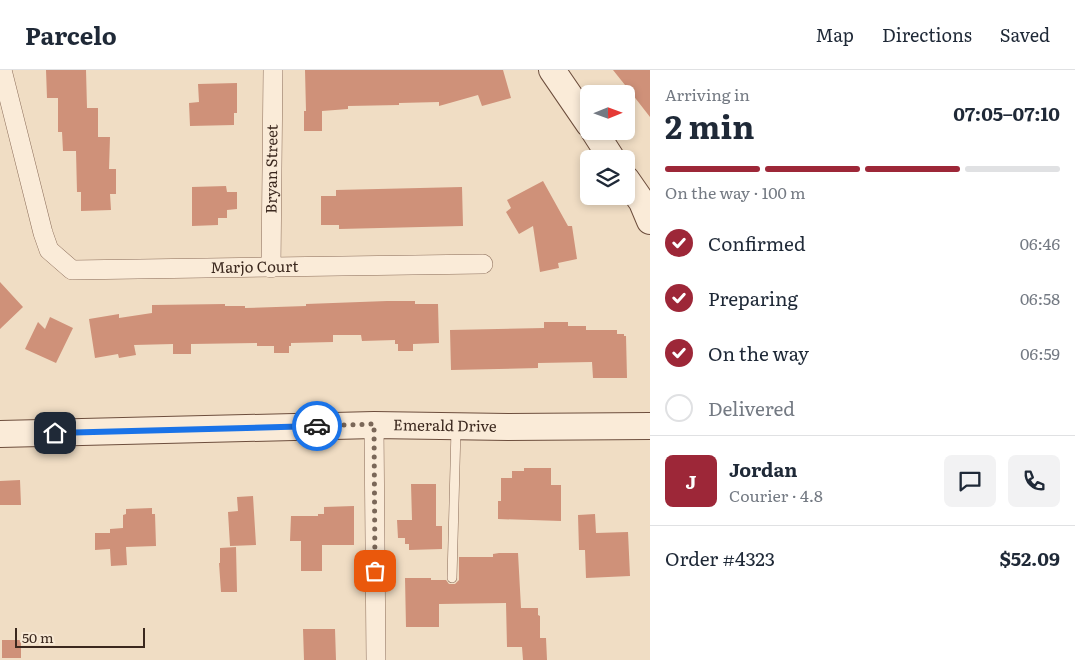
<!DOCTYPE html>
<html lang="en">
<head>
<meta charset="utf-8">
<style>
	:root { --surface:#fff; --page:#f2f2f3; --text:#1f2937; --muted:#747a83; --line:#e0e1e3; --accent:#9d2738 }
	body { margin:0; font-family:Literata,serif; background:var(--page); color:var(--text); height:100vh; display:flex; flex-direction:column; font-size:19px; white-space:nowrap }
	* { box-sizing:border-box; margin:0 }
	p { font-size:16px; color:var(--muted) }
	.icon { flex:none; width:28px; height:28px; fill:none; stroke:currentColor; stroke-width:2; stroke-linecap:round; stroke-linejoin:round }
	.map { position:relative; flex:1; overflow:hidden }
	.panel { display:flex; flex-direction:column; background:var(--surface); width:425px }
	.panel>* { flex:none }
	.needle { width:32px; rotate:89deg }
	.buttons { position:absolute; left:580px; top:15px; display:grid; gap:10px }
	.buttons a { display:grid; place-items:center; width:55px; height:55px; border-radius:8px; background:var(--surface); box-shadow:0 2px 8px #0003; font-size:25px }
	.scale { position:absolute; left:15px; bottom:12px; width:130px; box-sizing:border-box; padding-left:5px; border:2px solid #3b281e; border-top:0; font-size:14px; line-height:18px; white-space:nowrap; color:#3b281e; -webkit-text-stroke:4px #f7e8d4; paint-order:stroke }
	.pin { position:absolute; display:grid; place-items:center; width:42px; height:42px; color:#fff; margin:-21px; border-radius:10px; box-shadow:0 2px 8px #0006 }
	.courier { position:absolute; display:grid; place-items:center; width:50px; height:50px; margin:-25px; border:4px solid #1a73e8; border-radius:50%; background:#fff; color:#222; box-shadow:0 1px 6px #0007 }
	.summary em { font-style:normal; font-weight:700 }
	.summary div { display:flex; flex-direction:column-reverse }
	.summary { display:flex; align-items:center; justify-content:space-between; height:85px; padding:0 15px }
	h1 { font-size:32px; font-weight:700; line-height:38px }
	.bar { display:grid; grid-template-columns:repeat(4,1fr); gap:8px 5px; align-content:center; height:60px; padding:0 15px }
	.bar i { height:6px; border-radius:4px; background:var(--line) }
	.bar .on { background:var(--accent) }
	.bar p { grid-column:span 4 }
	.line { display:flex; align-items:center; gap:12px; padding:0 15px; border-top:1px solid var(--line) }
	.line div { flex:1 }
	.round { display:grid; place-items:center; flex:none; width:52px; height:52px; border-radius:8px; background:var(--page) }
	ol { padding:0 15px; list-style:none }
	li { display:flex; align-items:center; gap:15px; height:55px }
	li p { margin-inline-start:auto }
	li .icon { padding:5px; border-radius:50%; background:var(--accent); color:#fff; stroke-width:4 }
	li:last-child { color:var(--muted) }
	li i { width:28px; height:28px; border:2px solid var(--line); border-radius:50% }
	header { display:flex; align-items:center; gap:30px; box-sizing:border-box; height:70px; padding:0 25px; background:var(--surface); border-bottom:1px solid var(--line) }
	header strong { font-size:24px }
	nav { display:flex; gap:28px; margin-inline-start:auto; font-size:18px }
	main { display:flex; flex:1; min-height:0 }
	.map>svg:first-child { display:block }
</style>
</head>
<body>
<header>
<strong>Parcelo</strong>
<nav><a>Map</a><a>Directions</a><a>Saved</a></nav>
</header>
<main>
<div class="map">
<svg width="650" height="590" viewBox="0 0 650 590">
	<rect width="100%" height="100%" fill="#f0ddc4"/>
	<path fill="#cf9179" d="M46,0H86L87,38H98V67H110L109,99H116V124H110L111,140L81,141V122H77L76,81H63L62,62H58V28H47Z
		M305,0H503L511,28L482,36L478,25L439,36V32L399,33V35L348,36V39L322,41V61H304V41H306Z
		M613,0H650V47L629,20Z
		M237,13V43H234V55L190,56L189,33L199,32L198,14Z
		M543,111L568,156H572L577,189L558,193L559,198L540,202L533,156L519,164L506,142L511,138L507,130Z
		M226,116L227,122H237V139L227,140V148H218V155L192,156V117Z
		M462,117L463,156L339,159V155H321V126H336V120Z
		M0,212L23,237L0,259Z
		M387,231H415V234H438L439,273L413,274V281H398V274H395V270L362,271L361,265H333V272L291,273V276H289V283H274V276H257V273L191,274V284H173V274L134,275L136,285L119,288L118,284L95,288L89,249L119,244V248L152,243V235L225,234V236H245V238L306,236V234Z
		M50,247L73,258L56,293L25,279L38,252L45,259Z
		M544,252H568V256H586V260H617V264H624V266H626L627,308H593L592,292L538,293V298L451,300L450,260L544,258Z
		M524,398H551V415H561V451L498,449V431H501V408H512V401H524Z
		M20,410L21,435H0V411Z
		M411,414H436V456H442V479L409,480V474H405V468H398L397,450H412Z
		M253,426L256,475L230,476L228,442L238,441L237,427Z
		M354,436V475H322V501H301V471H290L291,446H318V444H324V437Z
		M152,438V444H155L156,476L126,477L127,495L111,496L110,479L95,480V463H110V459L123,458V445L126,444V439Z
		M595,444L596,463L628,462L630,506L586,508L585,480H579L578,445Z
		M236,477L237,522H221L219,493H220V478Z
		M499,483H518L521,538H538V545L540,546V568H546L547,590H523L522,577H507L506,533L439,534V557H406L405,508H431V510H446L449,514H455L459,510V487H493V484Z
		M303,559H335L336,590H304Z
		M2,570H21V588H2Z"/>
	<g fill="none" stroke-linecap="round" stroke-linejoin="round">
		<defs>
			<path id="service" d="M452,508L456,359"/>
			<g id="minor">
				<path id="s1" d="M2,0L43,163L49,180L72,200L483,194"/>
				<path id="s2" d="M271,198L273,0"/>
				<path d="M374,355L376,590"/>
			</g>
			<g id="secondary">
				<path d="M552,0L589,54"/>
				<path d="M594,61L612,89"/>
				<path d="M626,109L642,132L650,151"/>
				<path id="s3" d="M0,364L374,355L508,357L650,356"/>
			</g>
		</defs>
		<use href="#service" stroke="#8b6d5a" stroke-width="10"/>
		<use href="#minor" stroke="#8b6d5a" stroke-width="20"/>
		<use href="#secondary" stroke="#6d4e3d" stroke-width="28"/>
		<use href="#service" stroke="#faebd8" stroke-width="9"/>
		<use href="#minor" stroke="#faebd8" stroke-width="19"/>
		<use href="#secondary" stroke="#faebd8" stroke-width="26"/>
	</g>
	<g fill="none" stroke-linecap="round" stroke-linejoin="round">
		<path stroke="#7a6758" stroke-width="5" stroke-dasharray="0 9" d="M317,356L374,354L375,501"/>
		<path stroke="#1a73e8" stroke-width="6" d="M55,363L317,356"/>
	</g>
	<g text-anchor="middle" stroke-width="4" stroke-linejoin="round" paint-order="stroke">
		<g font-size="15" fill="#3b281e" stroke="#f7e8d4">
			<text dy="5" stroke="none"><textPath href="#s2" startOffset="99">Bryan Street</textPath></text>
			<text dy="5" stroke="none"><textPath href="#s1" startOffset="399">Marjo Court</textPath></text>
			<text dy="5" stroke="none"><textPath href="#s3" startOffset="445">Emerald Drive</textPath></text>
		</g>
	</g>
</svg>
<div class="buttons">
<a><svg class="needle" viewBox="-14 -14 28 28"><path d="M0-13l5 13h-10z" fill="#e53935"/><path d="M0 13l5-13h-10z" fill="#747a83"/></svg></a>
<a><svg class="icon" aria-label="layers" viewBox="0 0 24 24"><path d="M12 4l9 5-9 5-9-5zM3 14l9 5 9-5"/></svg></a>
</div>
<div class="scale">50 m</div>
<div class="pin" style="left:375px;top:501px;background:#ea580c"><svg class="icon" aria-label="bag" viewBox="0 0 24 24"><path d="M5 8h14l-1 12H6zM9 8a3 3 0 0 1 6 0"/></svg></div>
<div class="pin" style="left:55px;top:363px;background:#1f2937"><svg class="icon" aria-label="home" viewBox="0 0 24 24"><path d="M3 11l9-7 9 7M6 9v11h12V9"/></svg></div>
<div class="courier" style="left:317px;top:356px"><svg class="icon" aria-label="car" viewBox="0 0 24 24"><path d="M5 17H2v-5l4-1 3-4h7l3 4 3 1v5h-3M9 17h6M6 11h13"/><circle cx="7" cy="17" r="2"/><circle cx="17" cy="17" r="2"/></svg></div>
</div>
<section class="panel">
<div class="summary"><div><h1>2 min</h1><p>Arriving in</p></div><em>07:05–07:10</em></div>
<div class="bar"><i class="on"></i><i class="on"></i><i class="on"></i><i></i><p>On the way · 100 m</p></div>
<ol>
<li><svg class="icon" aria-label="check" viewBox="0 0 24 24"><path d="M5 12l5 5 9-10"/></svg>Confirmed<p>06:46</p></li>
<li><svg class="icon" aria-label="check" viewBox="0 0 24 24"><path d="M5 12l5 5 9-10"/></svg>Preparing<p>06:58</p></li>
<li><svg class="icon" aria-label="check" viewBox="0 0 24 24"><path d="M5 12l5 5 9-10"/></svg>On the way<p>06:59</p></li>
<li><i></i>Delivered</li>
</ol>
<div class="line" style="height:90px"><b class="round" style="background:var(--accent);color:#fff">J</b><div><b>Jordan</b><p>Courier · 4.8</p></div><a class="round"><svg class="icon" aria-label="chat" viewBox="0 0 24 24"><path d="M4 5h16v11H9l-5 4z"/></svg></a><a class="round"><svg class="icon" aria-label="phone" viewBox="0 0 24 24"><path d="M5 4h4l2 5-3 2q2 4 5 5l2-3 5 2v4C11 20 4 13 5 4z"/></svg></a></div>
<div class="line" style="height:65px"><div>Order #4323</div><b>$52.09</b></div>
</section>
</main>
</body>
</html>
